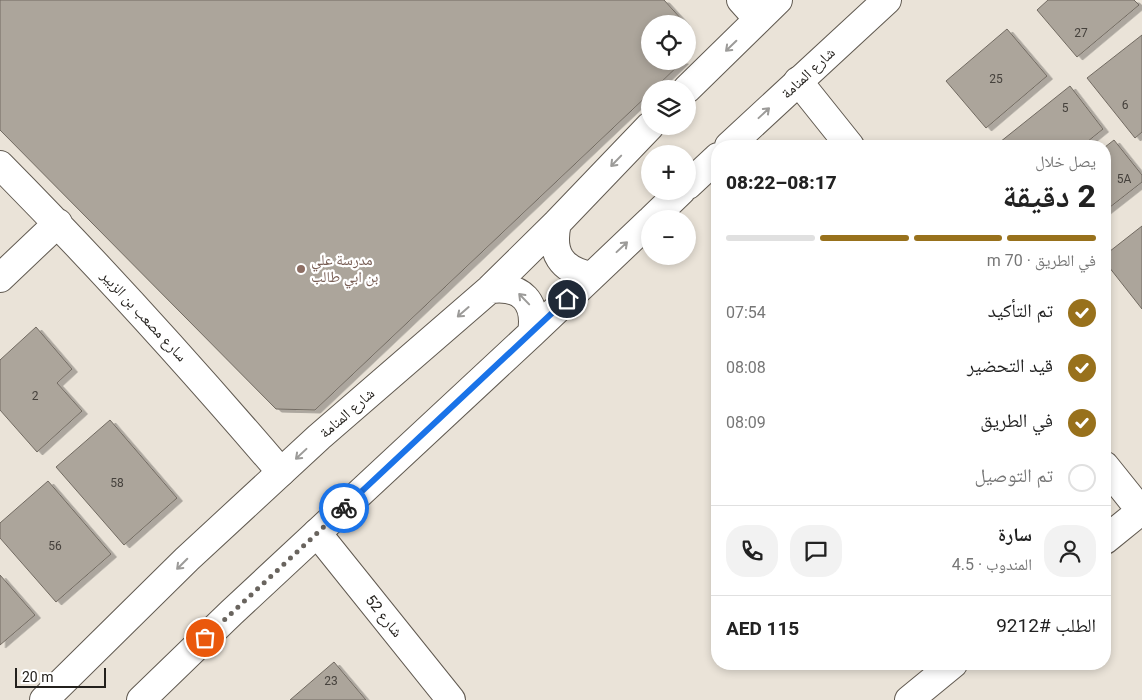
<!DOCTYPE html>
<html lang="ar">
<head>
<meta charset="utf-8">
<style>
	:root { --surface:#fff; --page:#f2f2f2; --text:#222; --muted:#767676; --line:#e0e0e0; --accent:#98711c }
	body { margin:0; font-family:Roboto,"Noto Naskh Arabic",sans-serif; background:var(--page); color:var(--text); direction:rtl; height:100vh; display:flex; flex-direction:column; font-size:19px; white-space:nowrap }
	* { box-sizing:border-box; margin:0 }
	p { font-size:16px; color:var(--muted) }
	.icon { flex:none; width:28px; height:28px; fill:none; stroke:currentColor; stroke-width:2; stroke-linecap:round; stroke-linejoin:round }
	.map { position:relative; flex:1; overflow:hidden; direction:ltr }
	.panel { position:absolute; left:711px; top:140px; width:400px; height:530px; display:flex; flex-direction:column; background:var(--surface); border-radius:20px; box-shadow:0 2px 8px #0003; direction:rtl }
	.panel>* { flex:none }
	.tools { position:absolute; left:641px; top:15px; display:grid; gap:10px }
	.tools a { display:grid; place-items:center; width:55px; height:55px; border-radius:50%; background:var(--surface); box-shadow:0 2px 8px #0003; font-size:25px }
	.scale { position:absolute; left:15px; bottom:12px; width:91px; box-sizing:border-box; padding-left:5px; border:2px solid #23201c; border-top:0; font-size:14px; line-height:18px; white-space:nowrap; color:#23201c; -webkit-text-stroke:4px #fff; paint-order:stroke }
	.pin { position:absolute; display:grid; place-items:center; width:42px; height:42px; color:#fff; margin:-21px; border:2px solid #fff; border-radius:50%; box-shadow:0 1px 5px #0007 }
	.courier { position:absolute; display:grid; place-items:center; width:50px; height:50px; margin:-25px; border:4px solid #1a73e8; border-radius:50%; background:#fff; color:#222; box-shadow:0 1px 6px #0007 }
	.overview em { font-style:normal; font-weight:800 }
	.overview div { display:flex; flex-direction:column-reverse }
	.overview { display:flex; align-items:center; justify-content:space-between; height:85px; padding:0 15px }
	h1 { font-size:32px; font-weight:800; line-height:38px }
	.bar { display:grid; grid-template-columns:repeat(4,1fr); gap:8px 5px; align-content:center; height:60px; padding:0 15px }
	.bar i { height:6px; border-radius:4px; background:var(--line) }
	.bar .selected { background:var(--accent) }
	.bar p { grid-column:span 4 }
	.line { display:flex; align-items:center; gap:12px; padding:0 15px; border-top:1px solid var(--line) }
	.line div { flex:1 }
	.round { display:grid; place-items:center; flex:none; width:52px; height:52px; border-radius:20px; background:var(--page) }
	ol { padding:0 15px; list-style:none }
	li { display:flex; align-items:center; gap:15px; height:55px }
	li p { margin-inline-start:auto }
	li .icon { padding:5px; border-radius:50%; background:var(--accent); color:#fff; stroke-width:4 }
	li:last-child { color:var(--muted) }
	li i { width:28px; height:28px; border:2px solid var(--line); border-radius:50% }
	.map>svg:first-child { display:block }
</style>
</head>
<body>
<div class="map">
<svg width="1142" height="700" viewBox="0 0 1142 700">
	<defs>
		<filter id="shadow"><feDropShadow dx="5.5" dy="3" stdDeviation="0" flood-color="#0004"/></filter>
	</defs>
	<rect width="100%" height="100%" fill="#eae3d8"/>
	<path fill="#aca59b" stroke="#726b62" filter="url(#shadow)" d="M0,0H664L683,21V24H650V61H683L654,89H650V93L315,410L276,409L0,130Z
		M1048,0H1134L1139,5L1077,57L1037,10Z
		M1007,29L1047,76L986,128L946,81Z
		M1142,35V132L1135,138L1087,78Z
		M1070,86L1103,129L1082,146H995Z
		M1114,140L1142,175V182L1105,211V147Z
		M1142,226V309L1105,262V255Z
		M36,327L72,369L57,383L82,411L37,452L0,410V360Z
		M110,420L177,498L124,545L56,467Z
		M48,481L111,554L56,602L0,538V523Z
		M0,575L35,615L0,645Z
		M334,662L366,700H290Z"/>
	<g fill="none" stroke-linecap="round" stroke-linejoin="round">
		<defs>
			<path id="street" d="M741,0L758,19
				M798,81L850,146
				M0,165C98,264 191,367 281,472
				M0,278L58,223
				M1105,466L1141,511
				M317,533L451,700
				M1105,540L1142,510
				M909,700L953,664"/>
			<path id="secondary" d="M687,89L778,0
				M729,146L887,0
				M688,185L718,157
				M652,219L681,191
				M557,223C550,253 561,270 591,276
				M490,289C522,285 537,302 532,333
				M44,700L187,559L319,437L490,289L557,223L650,126
				M141,700L231,613L532,333L650,221"/>
		</defs>
		<use href="#street" stroke="#615a51" stroke-width="30"/>
		<use href="#secondary" stroke="#615a51" stroke-width="30"/>
		<use href="#street" stroke="#fff" stroke-width="28"/>
		<use href="#secondary" stroke="#fff" stroke-width="28"/>
	</g>
	<defs><path id="oneway-shaft" d="M-6 0H5M1.5-3L5.5 0L1.5 3" fill="none" stroke-width="1.6" stroke-linecap="round" stroke-linejoin="round" transform="scale(1.25)"/></defs>
	<g stroke="#9c9b99">
		<use href="#oneway-shaft" transform="translate(731 46) rotate(136)"/>
		<use href="#oneway-shaft" transform="translate(764 113) rotate(-43)"/>
		<use href="#oneway-shaft" transform="translate(616 161) rotate(134)"/>
		<use href="#oneway-shaft" transform="translate(622 247) rotate(-43)"/>
		<use href="#oneway-shaft" transform="translate(524 299) rotate(-134)"/>
		<use href="#oneway-shaft" transform="translate(463 312) rotate(139)"/>
		<use href="#oneway-shaft" transform="translate(301 454) rotate(137)"/>
		<use href="#oneway-shaft" transform="translate(182 564) rotate(135)"/>
	</g>
	<g fill="none" stroke-linecap="round" stroke-linejoin="round">
		<path stroke="#69645e" stroke-width="5" stroke-dasharray="0 9" d="M205,638L344,508"/>
		<path stroke="#1a73e8" stroke-width="6" d="M344,508L567,299"/>
	</g>
	<circle fill="#8d6e63" stroke="#fff" stroke-width="2" cx="301" cy="269" r="5"/>
	<g text-anchor="middle" stroke-width="4.5" stroke-linejoin="round" paint-order="stroke">
		<g font-size="12" fill="#45413c">
			<text x="1081" y="37">27</text>
			<text x="996" y="83">25</text>
			<text x="1125" y="109">6</text>
			<text x="1065" y="112">5</text>
			<text x="1124" y="183">5A</text>
			<text x="35" y="400">2</text>
			<text x="117" y="487">58</text>
			<text x="55" y="550">56</text>
			<text x="331" y="685">23</text>
		</g>
		<g font-size="15" fill="#23201c" stroke="#fff">
			<text transform="translate(808 73) rotate(-43)" y="5">شارع المنامة</text>
			<text transform="translate(144 316) rotate(47)" y="5">سارع مصعب بن الزبير</text>
			<text transform="translate(347 413) rotate(-41)" y="5">شارع المنامة</text>
			<text transform="translate(384 616) rotate(51)" y="5">شارع 52</text>
		</g>
		<g font-size="15" fill="#785e54" stroke="#fff" text-anchor="start">
			<text x="311" y="265">مدرسة علي<tspan x="311" dy="17">بن ابي طالب</tspan></text>
		</g>
	</g>
</svg>
<div class="tools">
<a><svg class="icon" aria-label="locate" viewBox="0 0 24 24"><circle cx="12" cy="12" r="6"/><path d="M12 2v4M12 18v4M2 12h4M18 12h4"/></svg></a>
<a><svg class="icon" aria-label="layers" viewBox="0 0 24 24"><path d="M12 4l9 5-9 5-9-5zM3 14l9 5 9-5"/></svg></a>
<a>+</a>
<a>−</a>
</div>
<div class="scale">20 m</div>
<div class="pin" style="left:205px;top:638px;background:#ea580c"><svg class="icon" aria-label="bag" viewBox="0 0 24 24"><path d="M5 8h14l-1 12H6zM9 8a3 3 0 0 1 6 0"/></svg></div>
<div class="pin" style="left:567px;top:299px;background:#1f2937"><svg class="icon" aria-label="home" viewBox="0 0 24 24"><path d="M3 11l9-7 9 7M6 9v11h12V9"/></svg></div>
<div class="courier" style="left:344px;top:508px"><svg class="icon" aria-label="bike" viewBox="0 0 24 24"><circle cx="6" cy="16" r="4"/><circle cx="18" cy="16" r="4"/><path d="M6 16l4-8h5l3 8M10 8l3 8H6M13 5h3"/></svg></div>
<section class="panel">
<div class="overview"><div><h1>2 دقيقة</h1><p>يصل خلال</p></div><em>08:17–08:22</em></div>
<div class="bar"><i class="selected"></i><i class="selected"></i><i class="selected"></i><i></i><p>في الطريق · 70 m</p></div>
<ol>
<li><svg class="icon" aria-label="check" viewBox="0 0 24 24"><path d="M5 12l5 5 9-10"/></svg>تم التأكيد<p>07:54</p></li>
<li><svg class="icon" aria-label="check" viewBox="0 0 24 24"><path d="M5 12l5 5 9-10"/></svg>قيد التحضير<p>08:08</p></li>
<li><svg class="icon" aria-label="check" viewBox="0 0 24 24"><path d="M5 12l5 5 9-10"/></svg>في الطريق<p>08:09</p></li>
<li><i></i>تم التوصيل</li>
</ol>
<div class="line" style="height:90px"><a class="round"><svg class="icon" aria-label="person" viewBox="0 0 24 24"><circle cx="12" cy="8" r="4"/><path d="M4 21q1-7 8-7t8 7"/></svg></a><div><b>سارة</b><p>المندوب · 4.5</p></div><a class="round"><svg class="icon" aria-label="chat" viewBox="0 0 24 24"><path d="M4 5h16v11H9l-5 4z"/></svg></a><a class="round"><svg class="icon" aria-label="phone" viewBox="0 0 24 24"><path d="M5 4h4l2 5-3 2q2 4 5 5l2-3 5 2v4C11 20 4 13 5 4z"/></svg></a></div>
<div class="line" style="height:65px"><div>الطلب #9212</div><b>AED 115</b></div>
</section>
</div>
</body>
</html>
